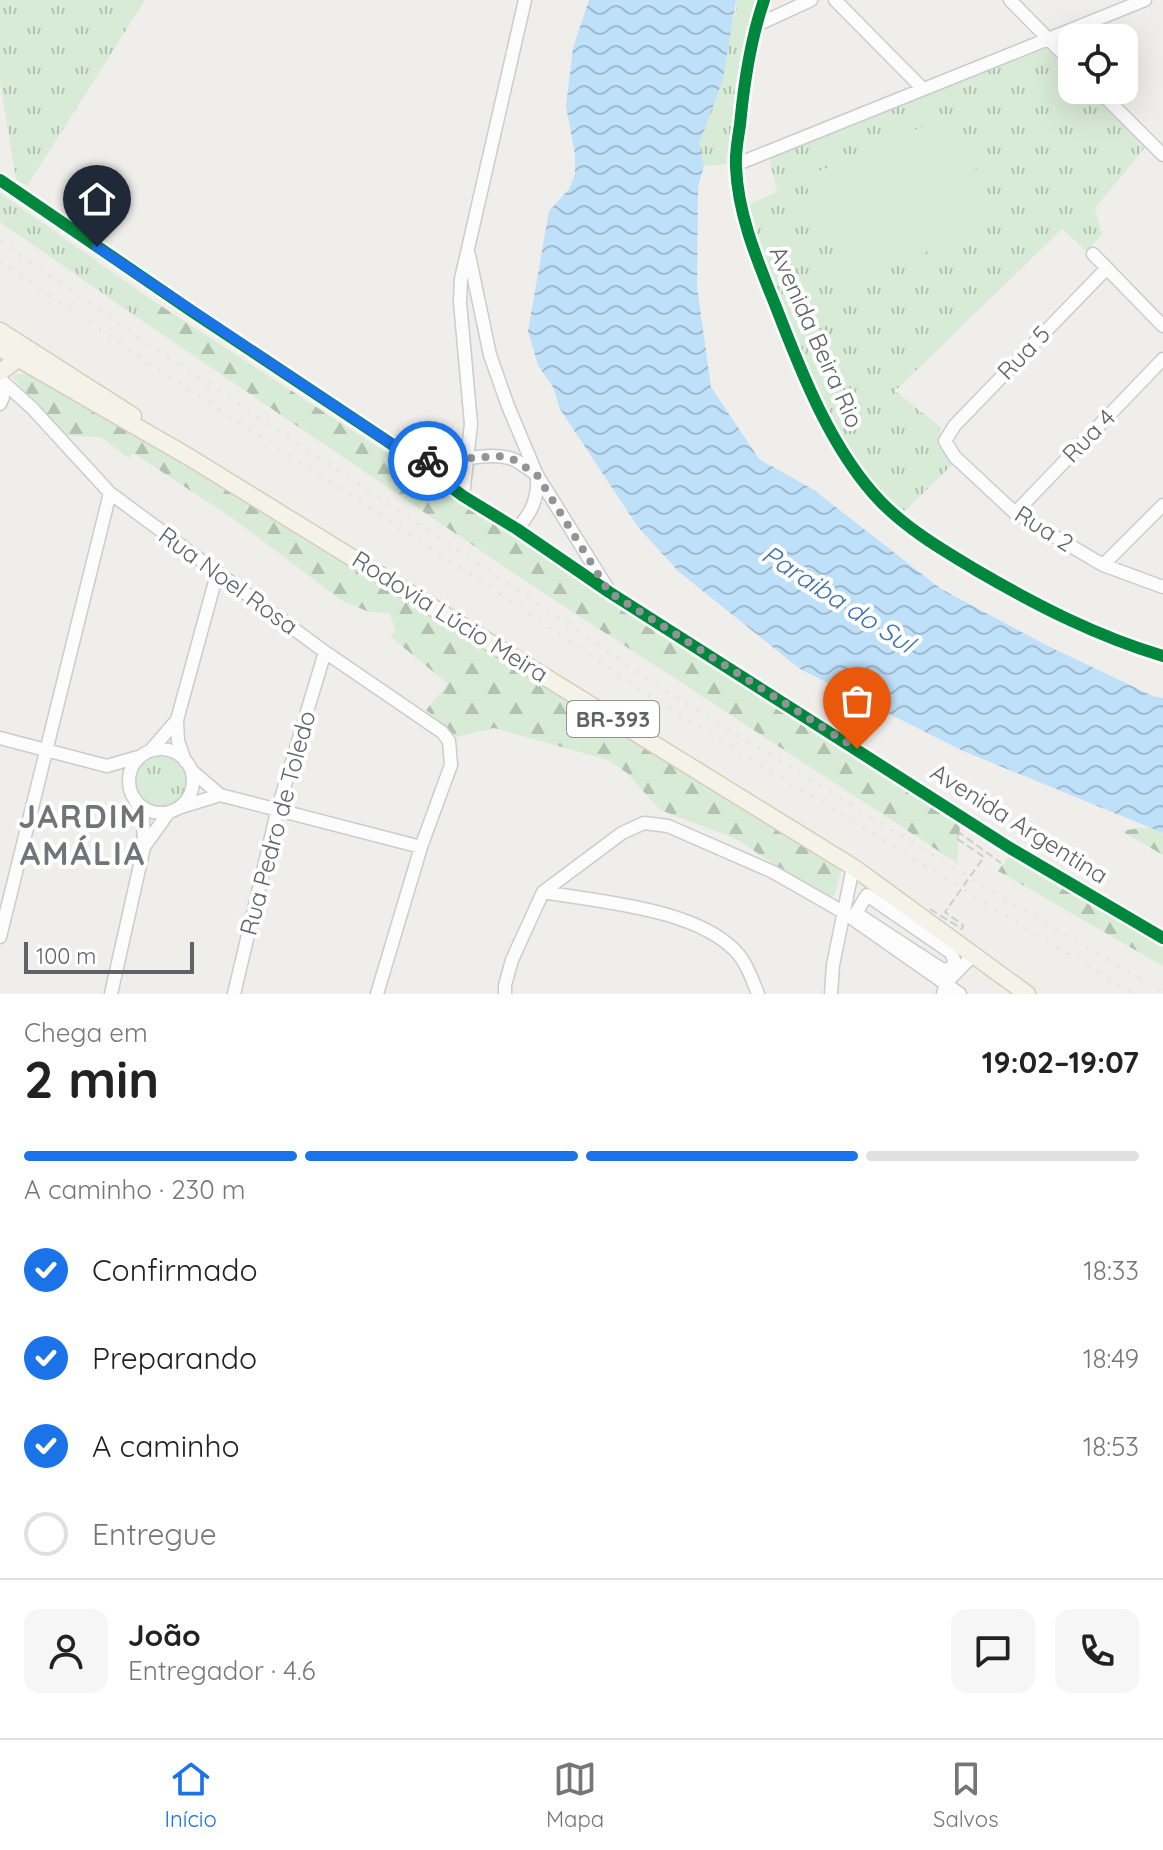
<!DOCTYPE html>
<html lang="pt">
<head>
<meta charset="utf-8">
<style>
	:root { --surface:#fff; --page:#f6f6f6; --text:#222; --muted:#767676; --line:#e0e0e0; --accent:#1a73e8 }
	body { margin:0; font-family:Quicksand,sans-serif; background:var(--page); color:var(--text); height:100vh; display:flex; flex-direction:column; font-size:30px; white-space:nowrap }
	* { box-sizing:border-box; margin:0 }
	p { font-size:26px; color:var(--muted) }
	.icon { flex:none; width:44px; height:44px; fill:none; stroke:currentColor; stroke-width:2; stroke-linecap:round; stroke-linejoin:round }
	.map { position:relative; height:994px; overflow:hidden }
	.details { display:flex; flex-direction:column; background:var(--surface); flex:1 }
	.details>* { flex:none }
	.tools { position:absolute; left:1058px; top:24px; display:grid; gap:16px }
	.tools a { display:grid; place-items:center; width:80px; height:80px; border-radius:16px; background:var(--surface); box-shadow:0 8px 32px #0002; font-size:40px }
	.scale { position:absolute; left:24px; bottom:20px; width:170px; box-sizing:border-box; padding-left:8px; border:4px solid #5f6368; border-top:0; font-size:22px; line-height:28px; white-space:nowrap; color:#5f6368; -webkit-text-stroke:6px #fff; paint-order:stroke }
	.pin { position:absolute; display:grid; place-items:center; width:68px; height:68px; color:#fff; margin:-82px -34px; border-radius:50% 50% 50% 0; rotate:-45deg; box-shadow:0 0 8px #0007 }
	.pin .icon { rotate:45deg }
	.courier { position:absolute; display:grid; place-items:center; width:80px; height:80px; margin:-40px; border:6px solid #1a73e8; border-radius:50%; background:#fff; color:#222; box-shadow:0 2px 10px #0007 }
	.headline em { font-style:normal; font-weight:800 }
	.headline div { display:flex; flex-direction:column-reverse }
	.headline { display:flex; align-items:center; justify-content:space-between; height:136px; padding:0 24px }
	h1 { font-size:52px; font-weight:800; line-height:60px }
	.bar { display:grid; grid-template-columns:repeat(4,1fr); gap:12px 8px; align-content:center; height:96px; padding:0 24px }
	.bar i { height:10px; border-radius:6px; background:var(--line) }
	.bar .current { background:var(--accent) }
	.bar p { grid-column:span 4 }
	.line { display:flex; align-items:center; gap:20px; padding:0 24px; border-top:2px solid var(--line) }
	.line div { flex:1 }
	.round { display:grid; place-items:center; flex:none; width:84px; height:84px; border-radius:16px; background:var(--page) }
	ol { padding:0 24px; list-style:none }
	li { display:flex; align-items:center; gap:24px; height:88px }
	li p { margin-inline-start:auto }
	li .icon { padding:8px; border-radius:50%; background:var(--accent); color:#fff; stroke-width:4 }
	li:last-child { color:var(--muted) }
	li i { width:44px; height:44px; border:4px solid var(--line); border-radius:50% }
	.tabs { display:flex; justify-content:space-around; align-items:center; height:112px; border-top:2px solid var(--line); background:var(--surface); font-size:22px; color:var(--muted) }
	.tabs a { display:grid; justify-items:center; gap:4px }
	.tabs .current { color:var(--accent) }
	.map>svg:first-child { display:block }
</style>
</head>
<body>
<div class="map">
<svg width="1163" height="994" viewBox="0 0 1163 994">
	<defs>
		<pattern id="grass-tufts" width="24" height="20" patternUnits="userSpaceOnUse" patternTransform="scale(2)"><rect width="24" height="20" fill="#d8ebd6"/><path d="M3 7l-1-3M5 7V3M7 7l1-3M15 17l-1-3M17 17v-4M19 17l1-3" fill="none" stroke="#b2c2b1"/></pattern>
		<pattern id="forest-firs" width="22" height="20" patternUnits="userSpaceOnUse" patternTransform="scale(2)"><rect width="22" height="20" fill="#d8ebd6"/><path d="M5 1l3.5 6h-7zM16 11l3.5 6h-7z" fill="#b2c2b1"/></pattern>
		<pattern id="water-waves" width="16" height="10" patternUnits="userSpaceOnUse" patternTransform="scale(2)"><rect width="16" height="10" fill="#bfe0f9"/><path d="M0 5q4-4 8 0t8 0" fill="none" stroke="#9eb9cd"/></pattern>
	</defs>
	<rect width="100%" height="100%" fill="#efeeea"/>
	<path fill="url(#grass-tufts)" d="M0,0H145L27,186L16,179L0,81Z
		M736,0H756L736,81L727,164L704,166L699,144L736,10Z
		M1048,45L1072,69V90H1092L1147,145L1095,208L1102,235L1086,251L1062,229L895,391L940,427V444L953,464L905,511C889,500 871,487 859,471C846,453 837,431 827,411C795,345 764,276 747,205L777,192L769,157Z
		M0,193L152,300L141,320L0,222Z
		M134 781a26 26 0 1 1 52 0a26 26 0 1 1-52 0Z"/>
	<path fill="url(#forest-firs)" d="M152,300L960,826L957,863L515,574L141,320Z
		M29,373C296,527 557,694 820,856L841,870L835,894L831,897L823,895L734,838L660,810L627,773L608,760L494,728L457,737L426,710L448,684L391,637L396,630L389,613L369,612L341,600L231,517L133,453L129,458L101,437L66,436L11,376Z
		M1140,828L1163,829V855L1121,831Z
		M1012,852L1163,945V966L998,871Z"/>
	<path fill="#d8ebd6" d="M952,114L998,221L849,285L803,178Z"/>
	<path fill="url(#water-waves)" d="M589,0H736L723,79L699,144L704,166L698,187L697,287L711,387L759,459L814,490L941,589L1050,647L1153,696L1163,698V833L961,750L800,669L678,571L638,527L560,409L553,387L538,365L528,331L549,211L569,189L575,174V155L566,106L573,48Z"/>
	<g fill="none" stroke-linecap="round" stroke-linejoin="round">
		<defs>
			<path id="minor" d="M764,0C750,41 744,82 740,125C738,138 735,153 736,167C738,216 758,262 776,307C801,372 832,452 882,503C910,531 943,550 976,570C1036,605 1096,636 1163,656
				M835,0L922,88
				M1010,0L1072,63
				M755,26L811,0
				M1098,90L1163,155
				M735,165L1145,0
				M0,180L193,312L411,457L463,496L517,529L609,592L1010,848L1163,938
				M1093,254L1163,326
				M469,255L490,355L508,406L537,475L608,589
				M1107,268L955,425L945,441L955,457L1015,513L1103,565L1163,587
				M2,381L32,408L110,493L325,652L442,732L449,741L451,765L421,847L377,994
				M0,404L3,397L2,381
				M417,459C449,467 487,448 515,460C522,464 530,470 537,475
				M463,496L471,424L460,302L461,279L525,0
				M1015,513L1163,359
				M517,529C531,513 538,500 537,478
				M1103,565L1163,505
				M177,721L178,741L185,761
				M0,738L107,766L138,757
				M129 781a32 32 0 1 1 64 0a32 32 0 1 1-64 0Z
				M151,750L177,720L217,574
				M191,770L220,795L421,847
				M181,807L220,795
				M146,844L169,812
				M543,892C601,902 701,909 739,955C748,966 753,981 758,994
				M867,895L950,952L954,959L953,966L947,970L940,968L856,913Z
				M0,937L110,493
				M111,994L144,847L143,816L134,798
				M234,994L278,808L325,652
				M505,994V985L512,960L543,892L622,833L644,823L668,826L773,872L843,912L960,994
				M831,994L833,965L853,867
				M943,994L946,983L974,954"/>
			<path id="major" d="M0,331L133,416
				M0,348L189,457L853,867L1027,994
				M0,372L18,359"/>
		</defs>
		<use href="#minor" stroke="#cbcccc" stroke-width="15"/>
		<use href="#major" stroke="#d7ceb8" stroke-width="19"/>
		<use href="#minor" stroke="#fdfcfc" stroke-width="12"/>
		<use href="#major" stroke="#f4f2e9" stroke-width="16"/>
		<path stroke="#e4e4e4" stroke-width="3" stroke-dasharray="2 10" stroke-linecap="butt" d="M0,241L157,350L503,580L658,686L985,887L1163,992
			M0,261L156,368L496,591L651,697L1133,994"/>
		<path stroke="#cacfcc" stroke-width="2" stroke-dasharray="8 4" stroke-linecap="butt" d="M930,909L962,929L963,925L945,912L984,857L956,838L960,833L1001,863"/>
		<defs>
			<path id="cycleway" d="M764,0C750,41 744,82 740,125C738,138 735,153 736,167C738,216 758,262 776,307C801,372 832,452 882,503C910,531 943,550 976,570C1036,605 1096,636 1163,656
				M0,180L193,312L411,457L463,496L517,529L609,592L1010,848L1163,938"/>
		</defs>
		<use href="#cycleway" stroke="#fff" stroke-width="17"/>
		<use href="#cycleway" stroke="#00873e" stroke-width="12"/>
	</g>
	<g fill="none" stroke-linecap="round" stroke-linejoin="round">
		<path stroke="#919496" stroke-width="8" stroke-dasharray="0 14.4" d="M428,461L499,456L515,460L537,475L609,592L857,749"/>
		<path stroke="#1a73e8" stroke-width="10" d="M97,247L411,457L428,461"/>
	</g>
	<g text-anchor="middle" stroke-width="8" stroke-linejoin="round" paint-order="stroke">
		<rect fill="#fff" stroke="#8f9295" stroke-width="2" x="567" y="701" width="92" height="36" rx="6"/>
		<g font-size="22" font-weight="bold" fill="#5f6368">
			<text x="613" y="727">BR-393</text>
		</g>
		<g font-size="24" fill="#5f6368" stroke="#fff">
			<text transform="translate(816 337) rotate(66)" y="8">Avenida Beira Rio</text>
			<text transform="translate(1024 353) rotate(-46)" y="8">Rua 5</text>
			<text transform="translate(1089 436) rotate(-46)" y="8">Rua 4</text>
			<text transform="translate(1044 529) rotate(32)" y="8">Rua 2</text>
			<text transform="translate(228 581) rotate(36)" y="8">Rua Noel Rosa</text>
			<text transform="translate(450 617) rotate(32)" y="8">Rodovia Lúcio Meira</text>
			<text transform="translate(278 823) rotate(-75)" y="8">Rua Pedro de Toledo</text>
			<text transform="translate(1019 824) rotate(32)" y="8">Avenida Argentina</text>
		</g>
		<g font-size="26" font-style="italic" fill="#4174aa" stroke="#fff">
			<text transform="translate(838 599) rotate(33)" y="9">Paraiba do Sul</text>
		</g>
		<g font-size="32" font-weight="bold" letter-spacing="2" fill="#70757a" stroke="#fff">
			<text x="83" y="828">JARDIM<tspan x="83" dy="37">AMÁLIA</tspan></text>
		</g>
	</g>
</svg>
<div class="tools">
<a><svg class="icon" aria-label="locate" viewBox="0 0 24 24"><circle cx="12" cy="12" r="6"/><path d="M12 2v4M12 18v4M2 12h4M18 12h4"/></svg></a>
</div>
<div class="scale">100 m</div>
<div class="pin" style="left:857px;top:749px;background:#ea580c"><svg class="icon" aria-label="bag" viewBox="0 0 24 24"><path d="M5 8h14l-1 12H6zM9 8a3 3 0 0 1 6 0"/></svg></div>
<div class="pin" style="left:97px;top:247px;background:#1f2937"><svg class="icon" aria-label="home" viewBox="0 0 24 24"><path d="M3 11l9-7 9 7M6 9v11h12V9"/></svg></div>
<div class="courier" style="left:428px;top:461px"><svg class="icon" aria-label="bike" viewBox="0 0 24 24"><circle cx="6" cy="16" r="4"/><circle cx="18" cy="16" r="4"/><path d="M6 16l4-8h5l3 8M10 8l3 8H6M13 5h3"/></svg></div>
</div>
<section class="details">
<div class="headline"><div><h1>2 min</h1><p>Chega em</p></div><em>19:02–19:07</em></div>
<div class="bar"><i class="current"></i><i class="current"></i><i class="current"></i><i></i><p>A caminho · 230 m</p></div>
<ol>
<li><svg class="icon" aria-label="check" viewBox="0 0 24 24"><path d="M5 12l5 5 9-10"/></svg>Confirmado<p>18:33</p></li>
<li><svg class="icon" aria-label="check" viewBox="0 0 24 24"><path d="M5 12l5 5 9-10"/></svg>Preparando<p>18:49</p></li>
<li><svg class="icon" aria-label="check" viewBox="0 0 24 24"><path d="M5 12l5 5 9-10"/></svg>A caminho<p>18:53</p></li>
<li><i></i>Entregue</li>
</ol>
<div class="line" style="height:144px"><a class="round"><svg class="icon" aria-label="person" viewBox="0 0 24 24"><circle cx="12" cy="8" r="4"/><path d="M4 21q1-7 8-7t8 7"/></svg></a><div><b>João</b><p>Entregador · 4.6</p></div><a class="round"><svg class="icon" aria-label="chat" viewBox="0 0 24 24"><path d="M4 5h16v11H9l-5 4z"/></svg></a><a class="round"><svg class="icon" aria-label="phone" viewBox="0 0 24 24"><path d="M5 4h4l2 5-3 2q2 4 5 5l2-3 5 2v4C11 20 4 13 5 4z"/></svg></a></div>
</section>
<nav class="tabs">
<a class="current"><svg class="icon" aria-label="home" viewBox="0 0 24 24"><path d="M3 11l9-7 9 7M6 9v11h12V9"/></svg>Início</a>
<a><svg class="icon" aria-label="map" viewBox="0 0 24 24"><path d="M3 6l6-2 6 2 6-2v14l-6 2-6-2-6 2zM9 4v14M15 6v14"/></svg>Mapa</a>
<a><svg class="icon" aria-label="saved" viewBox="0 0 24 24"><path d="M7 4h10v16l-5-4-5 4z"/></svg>Salvos</a>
</nav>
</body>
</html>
